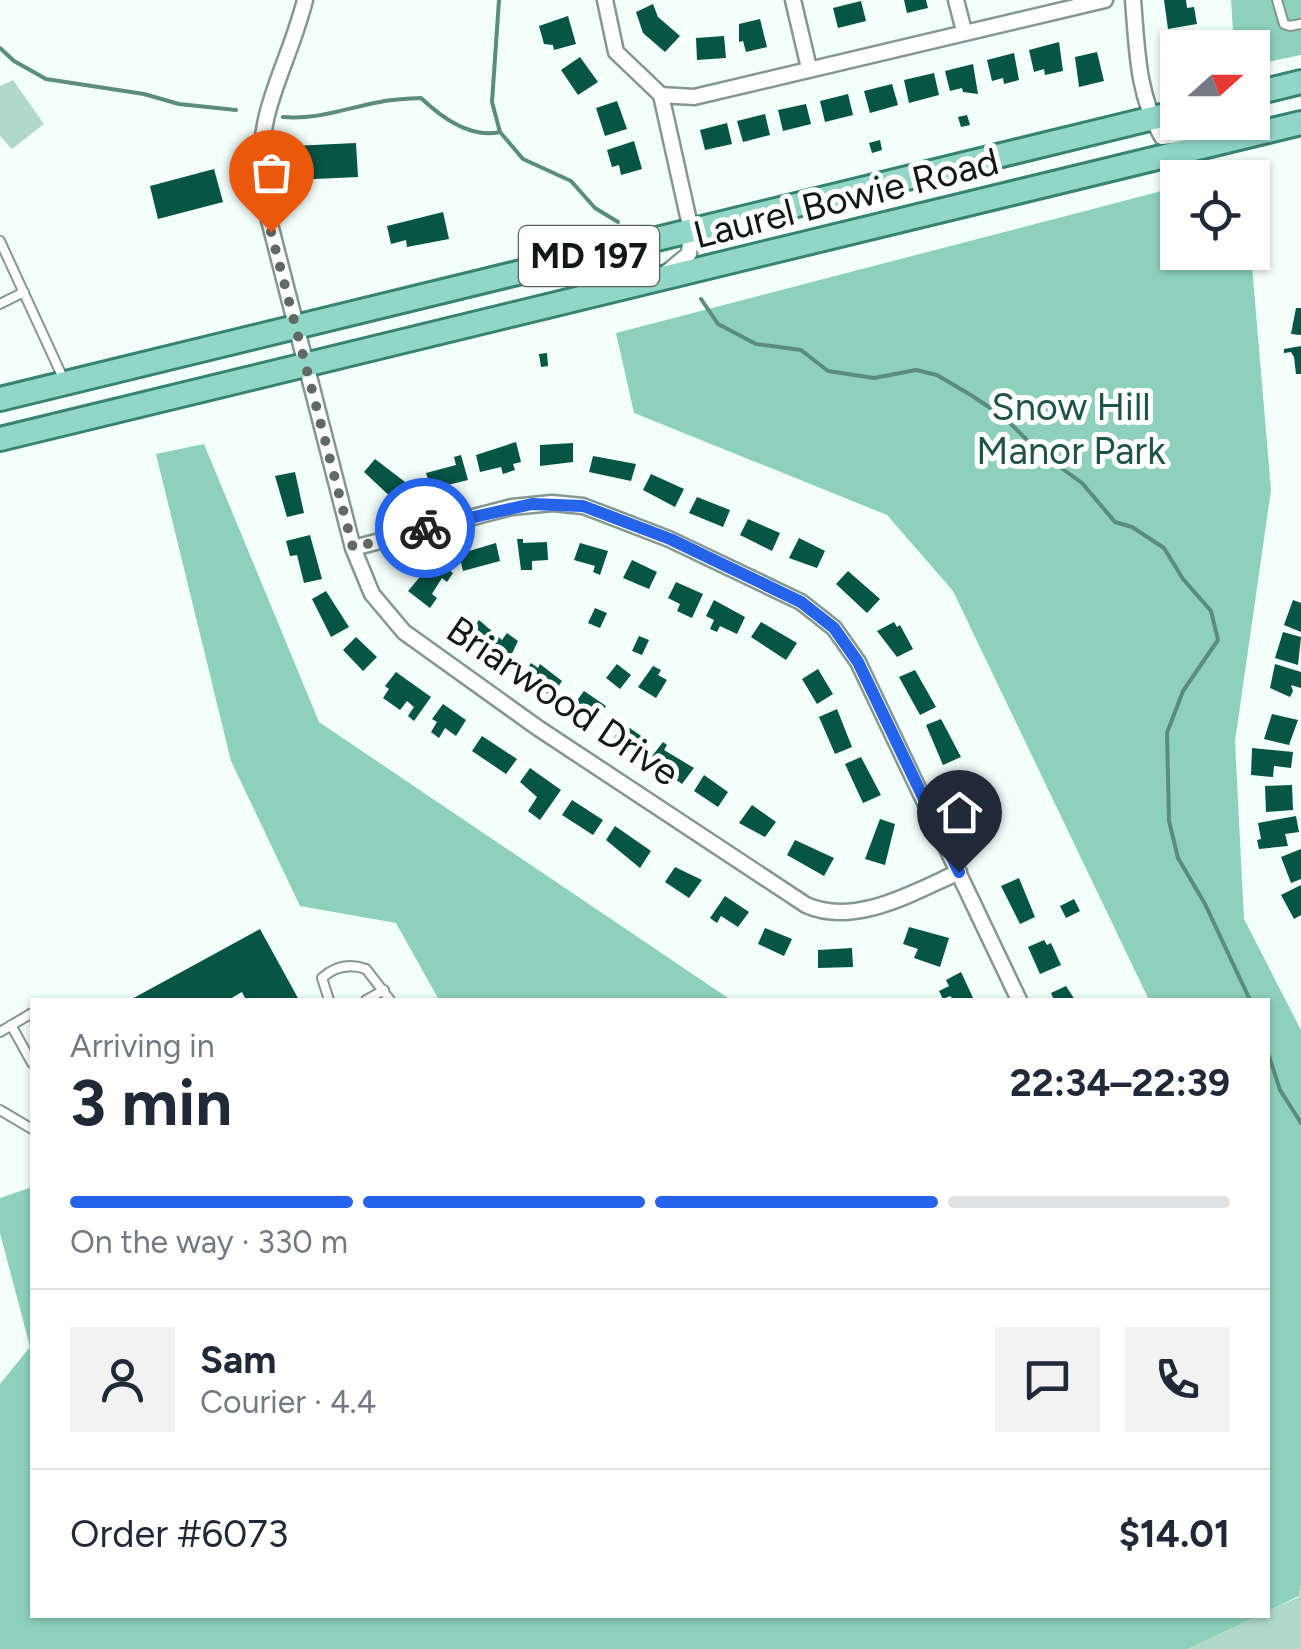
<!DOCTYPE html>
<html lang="en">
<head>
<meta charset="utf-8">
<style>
	:root { --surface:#fff; --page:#f2f2f3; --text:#1f2937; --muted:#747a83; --line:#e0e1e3; --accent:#2563eb }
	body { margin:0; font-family:Figtree,sans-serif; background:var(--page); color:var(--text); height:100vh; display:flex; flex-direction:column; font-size:38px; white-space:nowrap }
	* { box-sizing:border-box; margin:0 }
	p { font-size:32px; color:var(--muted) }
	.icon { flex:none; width:55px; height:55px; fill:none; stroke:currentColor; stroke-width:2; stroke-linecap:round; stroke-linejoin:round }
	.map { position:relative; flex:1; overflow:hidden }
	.sheet { position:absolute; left:30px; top:998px; width:1240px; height:620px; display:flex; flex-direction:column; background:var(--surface); border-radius:0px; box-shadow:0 2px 8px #0004 }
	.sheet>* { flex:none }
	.needle { width:65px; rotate:69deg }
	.controls { position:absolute; left:1160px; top:30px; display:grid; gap:20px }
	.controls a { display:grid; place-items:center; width:110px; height:110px; border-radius:0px; background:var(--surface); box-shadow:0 2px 8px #0004; font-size:50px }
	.pin { position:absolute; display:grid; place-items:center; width:85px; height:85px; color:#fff; margin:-102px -42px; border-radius:50% 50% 50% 0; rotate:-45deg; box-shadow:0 0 10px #0007 }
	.pin .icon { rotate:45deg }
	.courier { position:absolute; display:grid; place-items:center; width:100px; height:100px; margin:-50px; border:8px solid #2563eb; border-radius:50%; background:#fff; color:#222; box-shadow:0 2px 12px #0007 }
	.headline em { font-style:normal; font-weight:700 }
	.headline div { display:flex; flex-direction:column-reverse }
	.headline { display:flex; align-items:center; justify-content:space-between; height:170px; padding:0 40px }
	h1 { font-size:65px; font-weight:700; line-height:75px }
	.bar { display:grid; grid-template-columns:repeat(4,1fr); gap:15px 10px; align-content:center; height:120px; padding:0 40px }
	.bar i { height:12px; border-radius:8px; background:var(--line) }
	.bar .active { background:var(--accent) }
	.bar p { grid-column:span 4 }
	.line { display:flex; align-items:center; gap:25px; padding:0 40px; border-top:2px solid var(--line) }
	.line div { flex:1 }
	.round { display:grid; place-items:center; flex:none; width:105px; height:105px; border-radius:0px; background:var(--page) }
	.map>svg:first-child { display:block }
</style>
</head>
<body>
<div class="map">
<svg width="1301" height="1649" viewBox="0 0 1301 1649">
	<rect width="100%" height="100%" fill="#f3fffb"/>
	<path fill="#b0d9cc" d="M13,80L44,124L12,149L0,136V86Z
		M1301,1583V1649H1188L1260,1615H1268V1611L1299,1597Z"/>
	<path fill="#8dd1bd" d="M1231,0H1301V55L1253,65L1252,48L1234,47Z
		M1177,187L1178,252L1247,253L1252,266L1271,490L1235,741L1244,919L1301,1030V1583L1299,1596L1268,1611V1000H1149L953,591L887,515L634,413L616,333Z
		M204,444L319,722L731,1000H439L396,923L300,906L231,761L156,454Z
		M32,1187V1615H1260L1188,1649H0V1384L30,1347L0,1233V1198Z"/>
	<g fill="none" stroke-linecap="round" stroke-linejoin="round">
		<path stroke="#5b8c7e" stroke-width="4" d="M499,0L492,102L500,132
			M0,48L14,61L46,79L144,94L179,104L236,110
			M283,117C318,120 346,108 380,102C393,99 407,99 421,98C441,117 470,139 500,132L523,159L571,181L595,208L618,222
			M701,299L718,324L756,344L801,350L828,371L874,378L916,370L937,375L974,397L1005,418L1038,451L1082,483L1115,522L1132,527L1164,548L1183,579L1211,611L1218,640L1183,691L1167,733L1169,821L1178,858L1205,904L1250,1000
			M1268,1053L1280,1090L1301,1123"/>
	</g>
	<path fill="#065545" d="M904,0H926L928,8L907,13Z
		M1164,0H1186L1187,8L1194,7L1197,24L1168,29Z
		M861,1L866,21L838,28L833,8Z
		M653,4L658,17L680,36L665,52L643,33L636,12Z
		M568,16L576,44L554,50L553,45L544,44L539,26Z
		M760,19L767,47L746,52L743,41L739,42V24Z
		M1202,33L1204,48H1178L1175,60L1172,37Z
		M724,36L726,58L697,60L696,38Z
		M1059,42L1063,71L1045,75L1044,69L1034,72L1029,50Z
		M1097,52L1104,81L1079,87L1075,57Z
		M1014,53L1019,80L1004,84L1003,78L992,81L987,60Z
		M580,57L598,82L578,95L561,70Z
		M973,64L978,94L963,92L962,88L950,91L945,71Z
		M934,73L939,95L909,103L904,80Z
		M892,84L898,105L870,113L864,91Z
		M848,94L853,115L825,122L820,101Z
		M617,101L627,129L605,136L596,108Z
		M806,104L811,124L783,131L778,110Z
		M765,114L770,135L743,142L737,121Z
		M967,115L970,125L961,127L958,117Z
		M727,123L732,144L705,150L700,130Z
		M880,140L882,150L872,153L869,143Z
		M634,141L642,169L621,175L619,165L612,167L607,150Z
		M356,143L358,177L293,180L292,146Z
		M214,169L223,202L158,219L150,186Z
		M443,212L449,239L407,247L406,240L391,244L387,226Z
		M1296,308H1301V335L1291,334Z
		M1301,346V374H1296L1294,357L1291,352L1284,353V349Z
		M547,353L548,366L541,367L539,354Z
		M516,442L521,462L513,464L515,470L503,474L501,467L480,472L476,455Z
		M573,443V462L540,466V445Z
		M461,455L468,480L431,489L426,473L456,465L454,457Z
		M593,456L636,464L631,481L589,472Z
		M375,459L409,485L395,501L364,472Z
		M295,472L304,513L287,517L275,476Z
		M651,474L684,489L675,507L643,490Z
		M697,497L730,510L723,527L689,513Z
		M748,519L780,533L772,551L740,535Z
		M310,535L322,579L304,583L297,555L290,556L286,541Z
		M799,538L825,551L817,568L789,558Z
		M517,539H523V543L547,542L548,560L532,561V570H521Z
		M496,543L500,561L463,571L459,554Z
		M580,543L608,551L600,575L593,572L595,566L574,560Z
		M435,559L453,573L447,582L442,578L440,581L432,594L437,598L430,608L408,591Z
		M632,560L657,572L649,589L623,578Z
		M848,571L880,599L867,613L836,584Z
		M676,582L703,594L692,618L677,611L680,604L668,598Z
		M326,591L349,627L331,637L312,599Z
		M714,600L745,617L737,634L720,626L717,632L710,629L714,620L706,616Z
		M1293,600L1301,603V632L1284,625Z
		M595,608L607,613L600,628L588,623Z
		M479,620L502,640L507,633L518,641L506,666L478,646L481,642L470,633Z
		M761,622L797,643L786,660L751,637Z
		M894,622L897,627L900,625L913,649L897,657L877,631Z
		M1283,632L1301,637L1298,665L1275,658Z
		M639,636L649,640L642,655L632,651Z
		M356,637L377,657L363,671L343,650Z
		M531,663L538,668L540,664L562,681L552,696L521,678Z
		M617,664L631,675L620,689L606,678Z
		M1275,664L1301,672V688L1291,685L1293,691L1290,697L1270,688Z
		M653,666L661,670L658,675L667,680L656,698L638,687Z
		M818,669L833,694L817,704L802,679Z
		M915,670L936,707L920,715L899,677Z
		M396,672L431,697L414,721L408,716L414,707L407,701L400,710L383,698L389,689L385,686Z
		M584,691L606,706L595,722L572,707Z
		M443,704L466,720L456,736L445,728L439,738L431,732L437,722L432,719Z
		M837,709L852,747L835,754L819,717Z
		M1272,714L1298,720L1289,745L1264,739Z
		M941,719L961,757L943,765L926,725Z
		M624,724L647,740L637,755L613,739Z
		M482,736L517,759L506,774L472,751Z
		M663,742L667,745L664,750L694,768L682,784L649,760Z
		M1252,748L1293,752L1291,768L1274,766L1273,777L1251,775Z
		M861,757L881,795L863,803L845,764Z
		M530,768L561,790L540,820L528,811L537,797L520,782Z
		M704,775L728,792L718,807L694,791Z
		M968,776L987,814L969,822L952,783Z
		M1292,785L1293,810L1266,812L1265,786Z
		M572,800L603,820L593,835L562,815Z
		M752,805L776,822L765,837L739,823Z
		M1296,816L1299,832L1285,834L1288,846L1259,849L1257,840L1261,839L1258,823Z
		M880,819L895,824L885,865L865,859Z
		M615,826L651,851L640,868L606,840Z
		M795,840L834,858L824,876L787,855Z
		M1301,849V879L1291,883L1281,857Z
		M675,867L702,880L689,898L665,882Z
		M1019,878L1035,917L1020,924L1001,886Z
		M1301,885V915L1294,919L1281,895Z
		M725,896L749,912L738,927L721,916L717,923L710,918Z
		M1074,899L1080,911L1066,918L1060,906Z
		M909,927L949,938L940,967L914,958L918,949L903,944Z
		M765,928L792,939L784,956L758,944Z
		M260,929L299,1000H246L242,992L228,1000H130Z
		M1044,940L1047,945L1051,943L1061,965L1040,974L1028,947Z
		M852,948L853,967L818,968V950Z
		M961,972L974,1000H954L950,996L943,999L939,991L949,986L946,980Z
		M1066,986L1075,1000H1054L1051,993Z"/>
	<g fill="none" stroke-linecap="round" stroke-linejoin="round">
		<defs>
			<path id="lane" d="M1277,0L1284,24L1290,26L1301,24
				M0,241L63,378
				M0,304L24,292
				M329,1000L322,978C335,966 349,963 366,969L390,1000
				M366,1000L384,990
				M11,1025L32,1063
				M0,1032L32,1013
				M0,1110L32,1129"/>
			<path id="street" d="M305,0C286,74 256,106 261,189L353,548L372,594L404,632L538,728L806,905C855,927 914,892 959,872
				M605,0L616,52L661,95L691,230L689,254L666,273
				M793,0L809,68
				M956,0L964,31
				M1133,0C1137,47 1137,95 1162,137L1186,134L1225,122
				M661,95L694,97L1105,0
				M353,548L512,507L552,503L583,506L669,539L801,602L834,628L858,662L1019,1000"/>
			<path id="primary" d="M1252,94L1301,82
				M0,399L1178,112
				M0,439L1301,123"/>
		</defs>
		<use href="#lane" stroke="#859791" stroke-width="12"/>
		<use href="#street" stroke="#859791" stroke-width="19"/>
		<use href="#primary" stroke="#368370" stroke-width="28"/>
		<use href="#lane" stroke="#fff" stroke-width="8"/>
		<use href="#street" stroke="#fff" stroke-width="14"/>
		<use href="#primary" stroke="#92d7c6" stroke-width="22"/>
	</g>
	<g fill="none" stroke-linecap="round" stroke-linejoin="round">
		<path stroke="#616966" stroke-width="10" stroke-dasharray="0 18" d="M271,232L353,548L425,528"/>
		<path stroke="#2563eb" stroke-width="12" d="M425,528L532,504L583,506L670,539L801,602L834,628L858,662L959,872"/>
	</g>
	<g text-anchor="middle" stroke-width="10" stroke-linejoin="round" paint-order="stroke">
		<rect fill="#fff" stroke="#595d5c" stroke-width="2.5" x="519" y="226" width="140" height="60" rx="8"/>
		<g font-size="35" font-weight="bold" fill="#121816">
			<text x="589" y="268">MD 197</text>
		</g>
		<g font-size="38" fill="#121816" stroke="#fff">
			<text transform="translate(846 198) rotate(-14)" y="13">Laurel Bowie Road</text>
			<text transform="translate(563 701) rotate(34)" y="13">Briarwood Drive</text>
		</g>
		<g font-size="38" fill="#1e5548" stroke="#fff">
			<text x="1071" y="420">Snow Hill<tspan x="1071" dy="44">Manor Park</tspan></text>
		</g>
	</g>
</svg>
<div class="controls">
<a><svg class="needle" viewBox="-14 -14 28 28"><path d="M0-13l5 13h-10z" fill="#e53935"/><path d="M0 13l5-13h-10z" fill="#747a83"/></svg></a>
<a><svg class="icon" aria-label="locate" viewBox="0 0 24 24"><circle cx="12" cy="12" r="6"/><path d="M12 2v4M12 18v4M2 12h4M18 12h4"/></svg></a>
</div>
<div class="pin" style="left:271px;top:232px;background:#ea580c"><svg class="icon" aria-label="bag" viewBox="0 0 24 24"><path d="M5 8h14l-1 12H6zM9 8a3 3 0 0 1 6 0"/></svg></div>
<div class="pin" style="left:959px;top:872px;background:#1f2937"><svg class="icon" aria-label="home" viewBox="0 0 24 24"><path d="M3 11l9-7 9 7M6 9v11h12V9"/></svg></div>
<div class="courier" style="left:425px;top:528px"><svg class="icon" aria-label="bike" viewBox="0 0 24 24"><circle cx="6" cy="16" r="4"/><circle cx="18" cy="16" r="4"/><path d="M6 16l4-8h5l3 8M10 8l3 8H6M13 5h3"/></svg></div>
<section class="sheet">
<div class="headline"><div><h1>3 min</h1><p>Arriving in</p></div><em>22:34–22:39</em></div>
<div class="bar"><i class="active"></i><i class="active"></i><i class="active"></i><i></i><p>On the way · 330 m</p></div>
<div class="line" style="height:180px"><a class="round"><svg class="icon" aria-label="person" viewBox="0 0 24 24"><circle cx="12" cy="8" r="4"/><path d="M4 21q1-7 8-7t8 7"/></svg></a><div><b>Sam</b><p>Courier · 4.4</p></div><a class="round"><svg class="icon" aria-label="chat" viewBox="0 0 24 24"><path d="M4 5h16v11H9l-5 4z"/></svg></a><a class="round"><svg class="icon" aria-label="phone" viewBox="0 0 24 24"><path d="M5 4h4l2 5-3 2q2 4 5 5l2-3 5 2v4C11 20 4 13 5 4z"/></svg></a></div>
<div class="line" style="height:130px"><div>Order #6073</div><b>$14.01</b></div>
</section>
</div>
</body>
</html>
